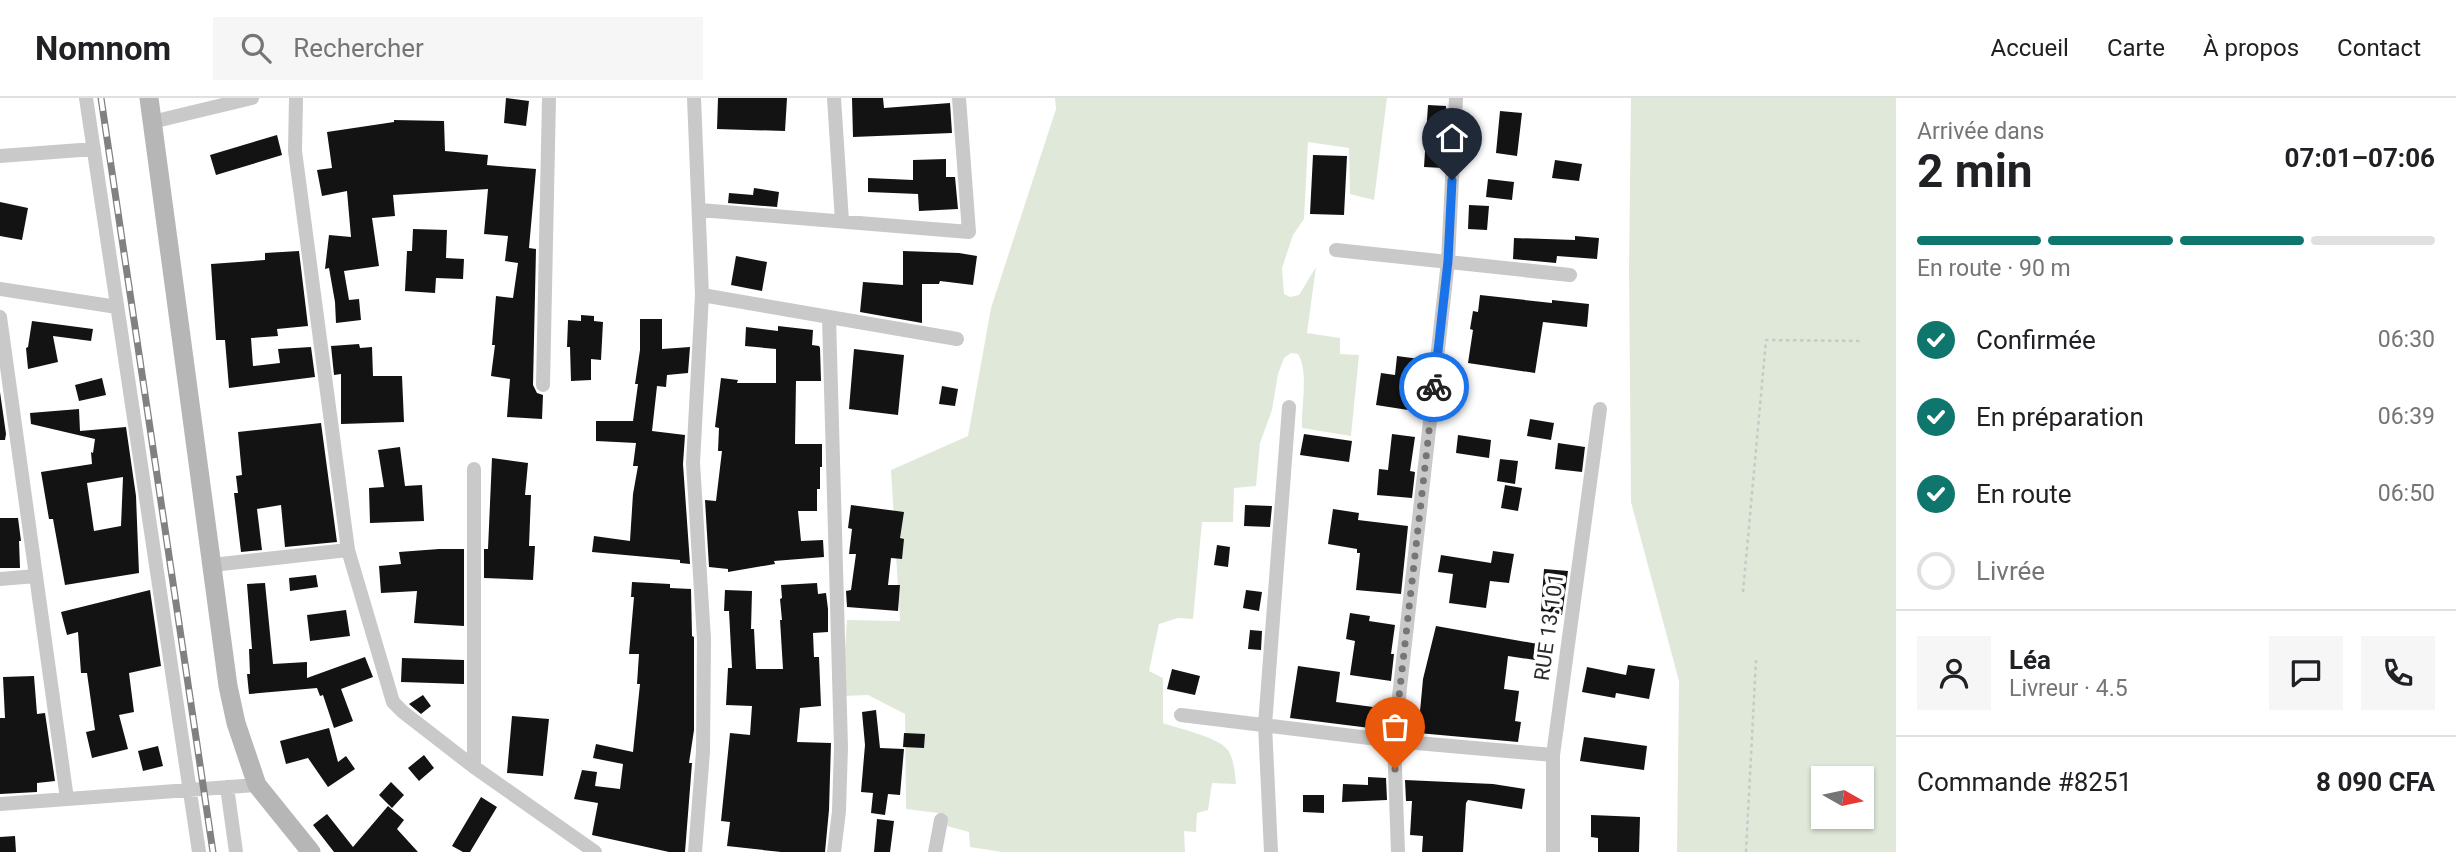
<!DOCTYPE html>
<html lang="fr">
<head>
<meta charset="utf-8">
<style>
	:root { --surface:#fff; --page:#f6f6f6; --text:#202124; --muted:#757577; --line:#e0e0e0; --accent:#0f766e }
	body { margin:0; font-family:Roboto,sans-serif; background:var(--page); color:var(--text); height:100vh; display:flex; flex-direction:column; font-size:26px; white-space:nowrap }
	* { box-sizing:border-box; margin:0 }
	p { font-size:23px; color:var(--muted) }
	.icon { flex:none; width:38px; height:38px; fill:none; stroke:currentColor; stroke-width:2; stroke-linecap:round; stroke-linejoin:round }
	.map { position:relative; flex:1; overflow:hidden }
	.drawer { display:flex; flex-direction:column; background:var(--surface); width:560px }
	.drawer>* { flex:none }
	.needle { width:46px; rotate:99deg }
	.controls { position:absolute; left:1811px; top:668px; display:grid; gap:14px }
	.controls a { display:grid; place-items:center; width:63px; height:63px; border-radius:0px; background:var(--surface); box-shadow:0 2px 5px #0004; font-size:35px }
	.pin { position:absolute; display:grid; place-items:center; width:60px; height:60px; color:#fff; margin:-72px -30px; border-radius:50% 50% 50% 0; rotate:-45deg; box-shadow:0 0 7px #0007 }
	.pin .icon { rotate:45deg }
	.courier { position:absolute; display:grid; place-items:center; width:70px; height:70px; margin:-35px; border:5px solid #1a73e8; border-radius:50%; background:#fff; color:#222; box-shadow:0 2px 9px #0007 }
	.headline em { font-style:normal; font-weight:700 }
	.headline div { display:flex; flex-direction:column-reverse }
	.headline { display:flex; align-items:center; justify-content:space-between; height:119px; padding:0 21px }
	h1 { font-size:46px; font-weight:700; line-height:52px }
	.bar { display:grid; grid-template-columns:repeat(4,1fr); gap:10px 7px; align-content:center; height:84px; padding:0 21px }
	.bar i { height:9px; border-radius:5px; background:var(--line) }
	.bar .active { background:var(--accent) }
	.bar p { grid-column:span 4 }
	.line { display:flex; align-items:center; gap:18px; padding:0 21px; border-top:2px solid var(--line) }
	.line div { flex:1 }
	.round { display:grid; place-items:center; flex:none; width:74px; height:74px; border-radius:0px; background:var(--page) }
	ol { padding:0 21px; list-style:none }
	li { display:flex; align-items:center; gap:21px; height:77px }
	li p { margin-inline-start:auto }
	li .icon { padding:7px; border-radius:50%; background:var(--accent); color:#fff; stroke-width:4 }
	li:last-child { color:var(--muted) }
	li i { width:38px; height:38px; border:4px solid var(--line); border-radius:50% }
	header { display:flex; align-items:center; gap:42px; box-sizing:border-box; height:98px; padding:0 35px; background:var(--surface); border-bottom:2px solid var(--line) }
	header strong { font-size:33px }
	nav { display:flex; gap:38px; margin-inline-start:auto; font-size:24px }
	.search { width:490px; height:63px; background:var(--page); display:flex; align-items:center; gap:18px; box-sizing:border-box; padding:0 24px; border-radius:0px; color:var(--muted); font-size:26px }
	main { display:flex; flex:1; min-height:0 }
	.map>svg:first-child { display:block }
</style>
</head>
<body>
<header>
<strong>Nomnom</strong>
<div class="search"><svg class="icon" aria-label="search" viewBox="0 0 24 24"><circle cx="10" cy="10" r="6"/><path d="M15 15l6 6"/></svg>Rechercher</div>
<nav><a>Accueil</a><a>Carte</a><a>À propos</a><a>Contact</a></nav>
</header>
<main>
<div class="map">
<svg width="1896" height="754" viewBox="0 0 1896 754">
	<rect width="100%" height="100%" fill="#fff"/>
	<path fill="#e0e9d9" fill-rule="evenodd" d="M1055,0H1387L1374,102L1350,96L1349,50L1308,44L1304,121L1293,137L1282,170L1284,196L1290,199L1299,197L1316,169L1307,235L1340,240V256L1359,257L1351,338L1302,330C1301,307 1309,274 1298,256L1291,255L1284,260L1278,276L1272,312L1260,345L1256,388L1234,390L1233,424H1202L1193,521L1178,520L1159,526L1149,573L1163,580V625C1180,631 1213,638 1225,649C1234,657 1235,675 1236,686L1212,685L1208,712L1197,715L1196,734L1184,733L1185,754H1002L970,749L969,734L947,728L946,716L906,711L905,616L868,597L842,598L847,522L900,523L891,372L968,338L991,210L1056,11Z
		M1631,0H1896V754H1677L1679,583L1631,404L1629,172ZM1824,681H1862V719H1824Z"/>
	<path fill="#131313" fill-rule="evenodd" d="M506,0L529,3L526,28L504,25Z
		M718,0H787L785,33L717,31Z
		M852,0H883L884,10L950,5L952,35L853,39Z
		M1428,7L1446,8L1443,70L1424,69Z
		M1500,13L1522,15L1517,58L1496,55Z
		M394,22L444,23L445,53L488,57L487,67L536,71L529,150L536,151L533,287L537,295L543,297L542,321L507,319L510,281L491,278L495,247H492L496,198L513,200L518,165L505,163L508,138L484,136L488,91L393,97L395,118L372,120L379,168L344,173L349,202L359,201L361,222L336,225L335,204L329,170L325,171L329,137L351,139L347,93L322,98L317,72L332,70L327,34L394,24Z
		M277,37L282,57L216,77L210,57Z
		M1313,57L1347,58L1344,117L1310,116Z
		M946,61V79H955L958,111L919,113L918,96L868,94V80L913,82V62Z
		M1555,62L1582,66L1579,83L1552,80Z
		M1488,81L1514,84L1512,102L1486,99Z
		M754,90L779,94L777,109L728,105L729,95L753,97Z
		M0,104L28,110L22,142L0,138Z
		M1469,107L1489,108L1487,132L1468,131Z
		M413,131L447,132L446,160L464,161L463,181L436,180L435,195L405,193L407,153H412Z
		M1575,138L1599,140L1597,161L1557,158L1556,165L1513,161L1514,140L1575,142Z
		M299,153L308,228L277,231L278,238L251,240L253,268L280,265L278,251L311,249L315,279L229,290L225,242H216L211,166L265,162V155Z
		M903,153L959,155L977,158L973,187L940,183L939,186H922V225L860,214L863,184L903,187Z
		M736,158L767,164L762,193L731,187Z
		M1480,197L1552,205V202L1589,206L1587,229L1543,224L1535,275L1468,265L1473,232L1470,231L1473,213L1478,214Z
		M581,217L594,218V223L603,224L601,262L591,261V282L571,283L570,249H567L568,222L581,223Z
		M640,221H662V251L690,249L688,275L667,277L666,289L657,288L652,333L685,337L683,366L690,466L680,465V462L592,454L594,438L630,443L633,396L638,368H633L636,345L596,343V323H633L638,286H635L640,252Z
		M32,223L93,231L91,243L53,238L58,264L28,271L26,250L28,249Z
		M778,228L813,232L812,247L819,248L820,250L821,283H796L795,346H822V369H820V391H817V413H798L801,443L823,442L824,459L774,463L775,466L728,474V471L709,469L705,402L716,403L722,353H718L719,330L715,329L721,280L738,282L737,285H776V251L745,248L746,229L778,233Z
		M359,246L360,250L372,249L373,278H402L404,324L341,326V276L334,277L331,248Z
		M854,251L904,257L898,317L849,311Z
		M1397,258L1427,262L1421,314L1376,307L1381,275L1395,277Z
		M102,280L106,297L79,303L75,287Z
		M942,288L958,291L955,308L939,306Z
		M0,294L6,336L5,342H0Z
		M79,311L80,333L126,329L136,398L139,475L65,487L53,421H49L41,374L92,366L91,354L93,355L95,341L31,326L30,315ZM123,379L121,428L94,433L87,385Z
		M1530,321L1554,325L1551,342L1527,338Z
		M321,325L337,444L285,449L281,407L257,411L262,452L241,454L234,395H238L236,378L242,377L238,334Z
		M1304,336L1352,343L1349,364L1300,357Z
		M1392,336L1415,339L1410,373L1415,374L1412,400L1377,397L1379,371L1388,372Z
		M1458,337L1491,342L1489,360L1456,355Z
		M1558,345L1585,349L1582,374L1555,371Z
		M400,349L405,388L422,387L424,423L370,425L369,390L384,389L378,352Z
		M492,360L528,365L525,397H531L529,448H535L533,482L484,480V451H488Z
		M1500,361L1518,363L1515,386L1497,383Z
		M1505,387L1522,390L1518,413L1501,410Z
		M851,407L904,414L900,440L904,441L902,461L891,460L888,487H900L898,513L847,509L846,493L851,492L856,456H849L852,431L848,430Z
		M1245,407L1272,408L1270,429L1244,428Z
		M1333,411L1359,415L1358,422L1408,428L1401,496L1356,492L1360,455H1357V451L1328,446Z
		M0,420H18L21,443H19L20,470H0Z
		M1217,447L1230,449L1228,469L1214,467Z
		M439,451H464V528L414,525L417,493L381,495L379,468L401,466L399,454Z
		M1493,453L1514,456L1509,485L1490,483L1486,510L1449,505L1453,476L1438,474L1441,457L1491,465Z
		M1544,471L1568,473L1562,517L1541,513Z
		M316,477L318,489L290,493L289,480Z
		M632,484L670,486V490L691,491L692,538L694,539V632L689,665H692L685,754H669L592,737L598,705L574,701L582,672L597,674L595,688L620,691L623,666L593,660L596,646L633,654L640,586H637L639,556H629L634,499H631Z
		M265,485L273,566L307,564V580L365,559L373,579L341,591L353,623L334,630L323,597L320,598L317,590L249,596L247,576H250L249,551H252L247,486Z
		M817,485L818,496L826,495L828,511V534L813,535L814,559H819L821,608L800,610L797,644L831,645L829,712L825,754H781L727,748L730,724L721,723L730,635L750,637L752,608L726,607L728,570H732L729,513H724L725,492L752,493L751,531H754L756,571H783L780,522H782L780,501L782,500L781,487Z
		M150,492L161,568L129,575L134,614L119,617L128,651L92,660L86,634L95,632L87,575H81L78,534L67,537L61,514Z
		M1246,492L1262,494L1259,513L1243,510Z
		M346,512L350,538L310,543L307,517Z
		M1350,515L1370,518L1369,523L1395,527L1391,556H1394L1391,583L1350,577L1355,543L1346,541Z
		M1436,528L1538,546L1535,562L1508,558L1504,591L1519,593L1515,623L1521,624L1518,644L1418,635L1423,581Z
		M1250,532L1262,533L1261,552L1248,551Z
		M402,560L464,562V586L401,584Z
		M1628,567L1655,571L1649,601L1616,595L1615,600L1582,594L1587,569L1626,577Z
		M1298,568L1340,574L1336,604L1388,611L1386,632L1290,620Z
		M1172,571L1200,578L1195,597L1167,591Z
		M34,578L37,616L45,615L55,683L37,685V694L0,696V620H5L3,579Z
		M423,597L431,608L421,616L409,606Z
		M876,612L880,650L904,651L900,697L888,696L885,717L871,715L873,695L861,694L865,647L862,614Z
		M512,618L549,621L543,678L507,675Z
		M329,630L338,664L346,658L355,671L328,689L308,660L286,666L280,643Z
		M904,635L925,636L924,650L903,649Z
		M1584,639L1647,648L1644,672L1580,663Z
		M158,648L163,668L143,673L138,653Z
		M424,657L434,670L419,683L408,670Z
		M1368,679L1386,680L1387,702L1342,704L1343,686L1368,687Z
		M1405,682L1493,686L1525,691L1522,711L1468,702L1466,705L1463,754H1422L1423,738L1410,737L1412,703H1406Z
		M391,684L404,697L392,710L379,697Z
		M1303,697H1324V715L1303,714Z
		M481,699L497,709L470,754H463L452,748Z
		M388,708L404,722L397,731L418,754H334L313,727L327,716L353,749Z
		M1591,717L1640,719L1639,754H1598V740L1591,739Z
		M877,721L894,723L890,754H874Z
		M15,738L16,754H0V739Z"/>
	<g fill="none" stroke-linecap="round" stroke-linejoin="round">
		<path stroke="#c9c9c9" stroke-width="2.5" stroke-dasharray="3.5 3.5" stroke-linecap="butt" d="M1743,494L1766,242L1861,243
			M1746,754L1756,562"/>
		<path stroke="#c9c9c9" stroke-width="14" d="M86,0L199,754
			M296,0L295,53L348,452L393,604L403,614L474,669L595,754
			M694,0L702,197L693,365L704,541L703,654L695,754
			M834,0L842,123
			M152,24L252,0
			M0,58L94,51
			M700,112L969,134L959,0
			M1336,152L1570,177
			M0,191L117,209
			M702,197L957,241
			M0,219L67,701
			M829,219L841,649L839,713L834,754
			M543,287L549,0
			M212,467L348,452
			M0,481L36,478
			M1181,617L1394,643L1553,657
			M474,669V371
			M227,689L236,754
			M0,706L257,687
			M935,754L941,722
			M1271,754L1265,627L1289,309
			M1398,754L1394,643L1448,163L1456,0
			M1553,754V657L1600,311"/>
		<path stroke="#b6b6b6" stroke-width="19" d="M149,0L228,588L236,625L257,687L311,754"/>
		<defs>
			<path id="rail" d="M101,0L213,754"/>
		</defs>
		<use href="#rail" stroke="#818181" stroke-width="7"/>
		<use href="#rail" stroke="#fff" stroke-width="4.5" stroke-dasharray="13" stroke-linecap="butt"/>
	</g>
	<g fill="none" stroke-linecap="round" stroke-linejoin="round">
		<path stroke="#767676" stroke-width="7" stroke-dasharray="0 12.6" d="M1395,671L1394,643L1434,289"/>
		<path stroke="#1a73e8" stroke-width="9" d="M1434,289L1448,163L1452,82"/>
	</g>
	<g text-anchor="middle" stroke-width="7" stroke-linejoin="round" paint-order="stroke">
		<g font-size="21" fill="#2c2c2c" stroke="#fff">
			<text transform="translate(1549 529) rotate(-82)" y="7">RUE 13.101</text>
		</g>
	</g>
</svg>
<div class="controls">
<a><svg class="needle" viewBox="-14 -14 28 28"><path d="M0-13l5 13h-10z" fill="#e53935"/><path d="M0 13l5-13h-10z" fill="#757577"/></svg></a>
</div>
<div class="pin" style="left:1395px;top:671px;background:#ea580c"><svg class="icon" aria-label="bag" viewBox="0 0 24 24"><path d="M5 8h14l-1 12H6zM9 8a3 3 0 0 1 6 0"/></svg></div>
<div class="pin" style="left:1452px;top:82px;background:#1f2937"><svg class="icon" aria-label="home" viewBox="0 0 24 24"><path d="M3 11l9-7 9 7M6 9v11h12V9"/></svg></div>
<div class="courier" style="left:1434px;top:289px"><svg class="icon" aria-label="bike" viewBox="0 0 24 24"><circle cx="6" cy="16" r="4"/><circle cx="18" cy="16" r="4"/><path d="M6 16l4-8h5l3 8M10 8l3 8H6M13 5h3"/></svg></div>
</div>
<section class="drawer">
<div class="headline"><div><h1>2 min</h1><p>Arrivée dans</p></div><em>07:01–07:06</em></div>
<div class="bar"><i class="active"></i><i class="active"></i><i class="active"></i><i></i><p>En route · 90 m</p></div>
<ol>
<li><svg class="icon" aria-label="check" viewBox="0 0 24 24"><path d="M5 12l5 5 9-10"/></svg>Confirmée<p>06:30</p></li>
<li><svg class="icon" aria-label="check" viewBox="0 0 24 24"><path d="M5 12l5 5 9-10"/></svg>En préparation<p>06:39</p></li>
<li><svg class="icon" aria-label="check" viewBox="0 0 24 24"><path d="M5 12l5 5 9-10"/></svg>En route<p>06:50</p></li>
<li><i></i>Livrée</li>
</ol>
<div class="line" style="height:126px"><a class="round"><svg class="icon" aria-label="person" viewBox="0 0 24 24"><circle cx="12" cy="8" r="4"/><path d="M4 21q1-7 8-7t8 7"/></svg></a><div><b>Léa</b><p>Livreur · 4.5</p></div><a class="round"><svg class="icon" aria-label="chat" viewBox="0 0 24 24"><path d="M4 5h16v11H9l-5 4z"/></svg></a><a class="round"><svg class="icon" aria-label="phone" viewBox="0 0 24 24"><path d="M5 4h4l2 5-3 2q2 4 5 5l2-3 5 2v4C11 20 4 13 5 4z"/></svg></a></div>
<div class="line" style="height:91px"><div>Commande #8251</div><b>8 090 CFA</b></div>
</section>
</main>
</body>
</html>
